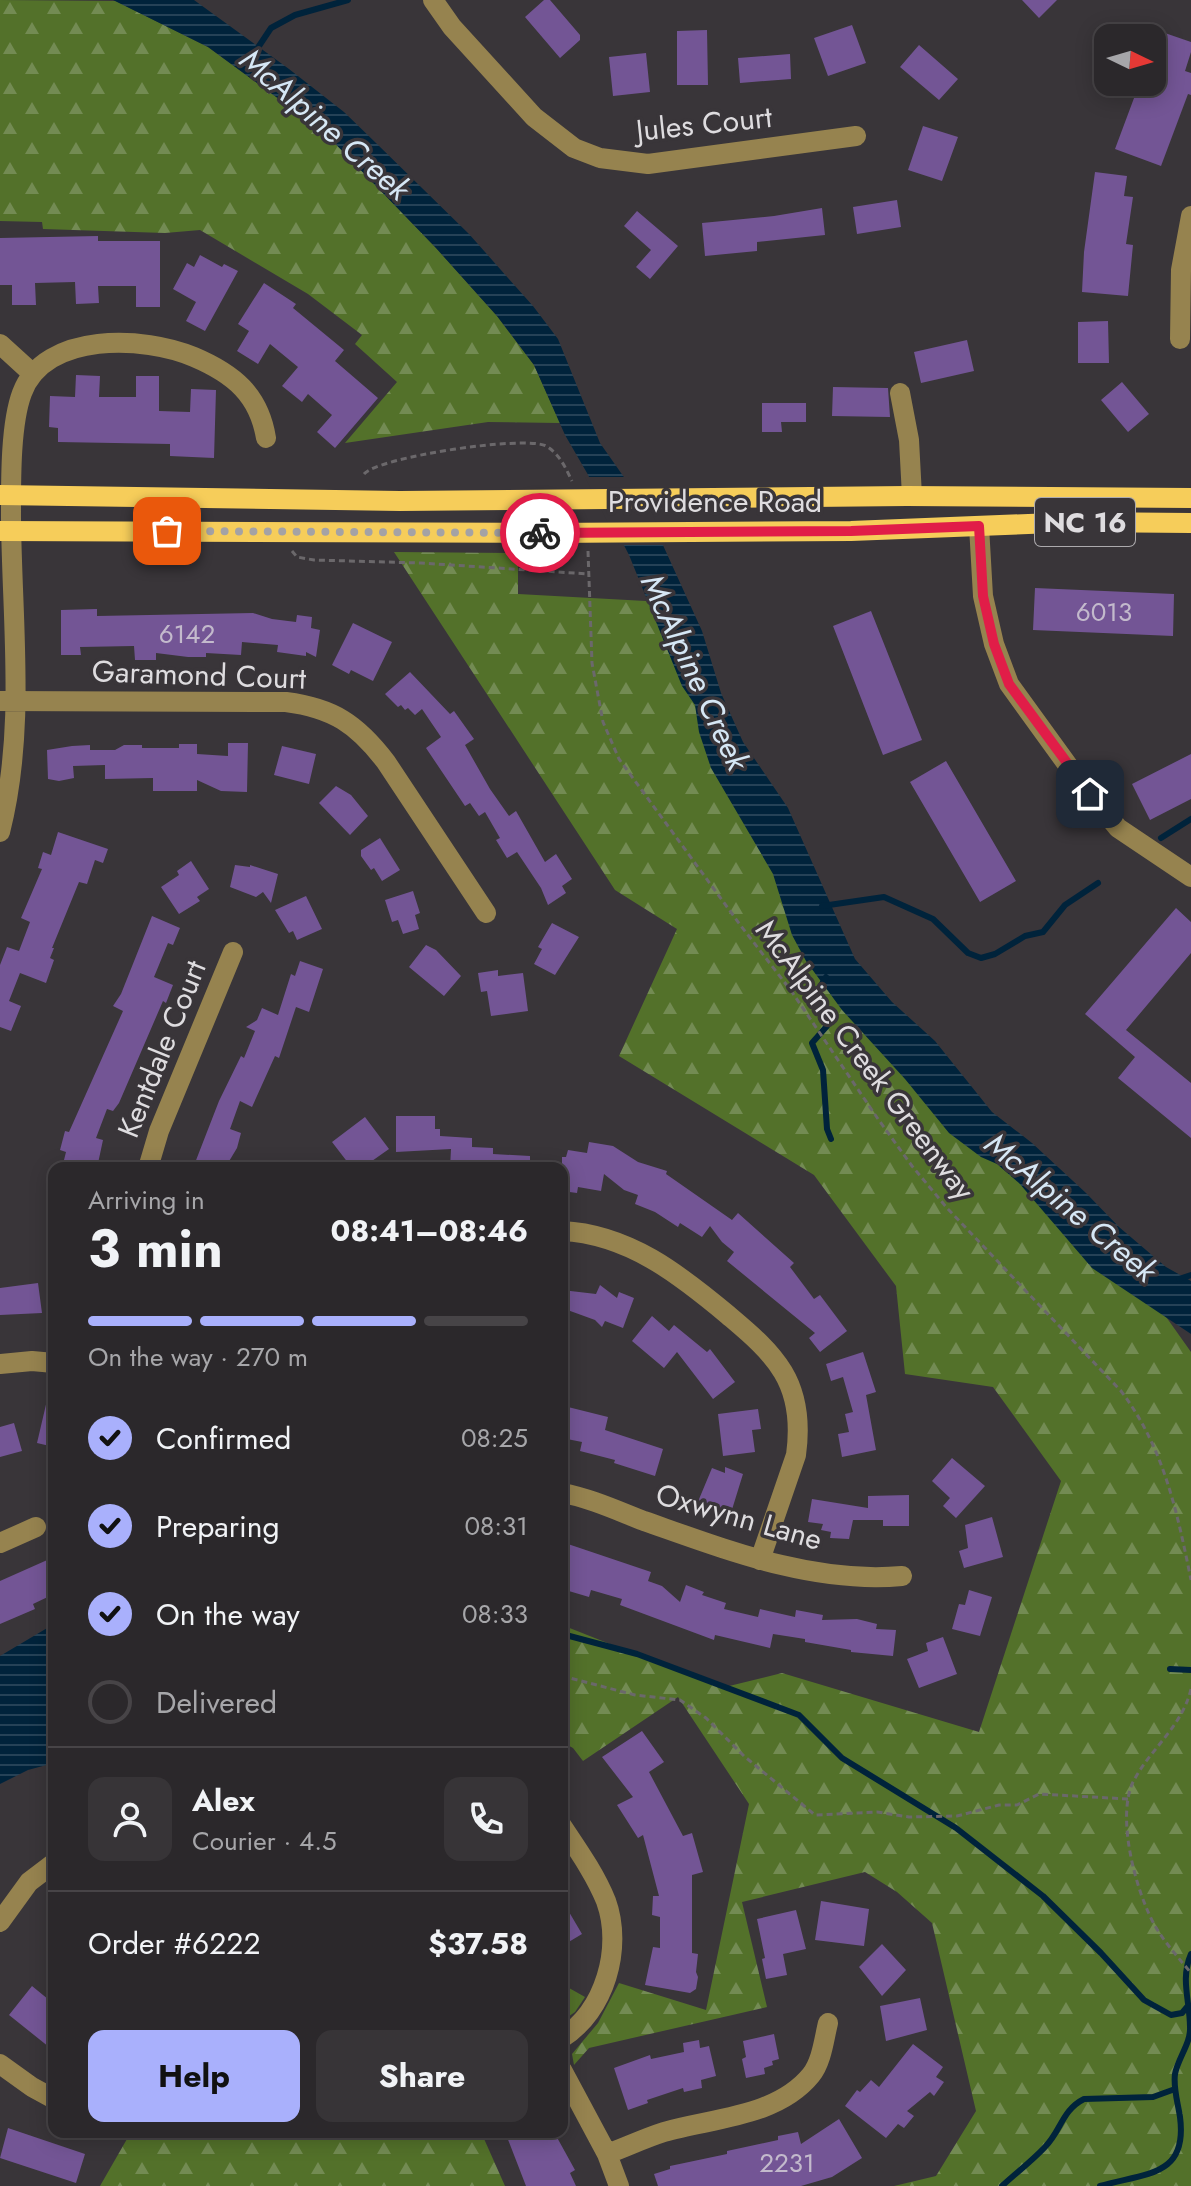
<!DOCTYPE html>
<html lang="en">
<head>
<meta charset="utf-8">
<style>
	:root { --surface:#2b282b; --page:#373437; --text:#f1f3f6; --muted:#a6a6a9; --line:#474447; --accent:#a9b0fc }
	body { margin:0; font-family:Jost,sans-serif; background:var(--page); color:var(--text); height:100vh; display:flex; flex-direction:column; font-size:30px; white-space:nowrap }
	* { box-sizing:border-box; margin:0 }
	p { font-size:26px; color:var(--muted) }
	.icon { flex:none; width:44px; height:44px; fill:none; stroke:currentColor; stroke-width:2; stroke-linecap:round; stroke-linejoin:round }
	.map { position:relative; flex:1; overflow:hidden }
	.side { position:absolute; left:48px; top:1162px; width:520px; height:976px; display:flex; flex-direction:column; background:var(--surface); border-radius:16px; box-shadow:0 4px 20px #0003,0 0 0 2px var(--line) }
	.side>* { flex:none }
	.needle { width:52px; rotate:95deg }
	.tools { position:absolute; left:1094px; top:24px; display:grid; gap:16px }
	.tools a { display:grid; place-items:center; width:72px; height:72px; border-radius:16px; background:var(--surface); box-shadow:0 4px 20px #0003,0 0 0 2px var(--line); font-size:40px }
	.pin { position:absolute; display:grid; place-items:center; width:68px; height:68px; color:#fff; margin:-34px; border-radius:16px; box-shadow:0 4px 12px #0006 }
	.courier { position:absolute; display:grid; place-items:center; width:80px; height:80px; margin:-40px; border:6px solid #e11d48; border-radius:50%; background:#fff; color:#222; box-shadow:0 2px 10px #0007 }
	.headline em { font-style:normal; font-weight:700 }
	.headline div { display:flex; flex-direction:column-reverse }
	.headline { display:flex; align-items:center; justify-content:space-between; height:136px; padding:0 40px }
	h1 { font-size:52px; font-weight:700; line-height:60px }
	.bar { display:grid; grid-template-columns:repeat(4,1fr); gap:12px 8px; align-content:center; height:96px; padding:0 40px }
	.bar i { height:10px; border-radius:6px; background:var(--line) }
	.bar .selected { background:var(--accent) }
	.bar p { grid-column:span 4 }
	.line { display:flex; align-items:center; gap:20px; padding:0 40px; border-top:2px solid var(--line) }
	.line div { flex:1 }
	.round { display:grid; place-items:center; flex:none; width:84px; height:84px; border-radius:16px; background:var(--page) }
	ol { padding:0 40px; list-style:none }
	li { display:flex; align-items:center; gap:24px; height:88px }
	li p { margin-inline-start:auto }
	li .icon { padding:8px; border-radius:50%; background:var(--accent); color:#111; stroke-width:4 }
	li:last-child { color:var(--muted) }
	li i { width:44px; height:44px; border:4px solid var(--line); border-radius:50% }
	.button { display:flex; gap:16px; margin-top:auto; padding:16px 40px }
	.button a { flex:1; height:92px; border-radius:16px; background:var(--accent); color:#111; font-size:32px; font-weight:700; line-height:92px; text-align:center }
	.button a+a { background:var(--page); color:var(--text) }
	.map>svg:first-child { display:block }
</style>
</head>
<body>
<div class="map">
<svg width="1191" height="2186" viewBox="0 0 1191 2186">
	<defs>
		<pattern id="forest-firs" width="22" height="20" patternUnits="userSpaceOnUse" patternTransform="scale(2)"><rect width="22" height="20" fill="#53712a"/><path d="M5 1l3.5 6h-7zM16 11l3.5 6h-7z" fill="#738b53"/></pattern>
		<pattern id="water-rules" width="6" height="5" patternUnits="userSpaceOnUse" patternTransform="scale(2)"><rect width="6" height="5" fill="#00233b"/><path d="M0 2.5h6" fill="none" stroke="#254257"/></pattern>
	</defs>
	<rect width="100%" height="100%" fill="#393539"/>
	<path fill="url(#forest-firs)" d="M0,0L116,1L208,47L324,132L436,248L497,316L534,365L560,423L488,422L345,443L397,382L355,344L362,335L308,294L200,230L165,233L43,229L42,222L0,221Z
		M394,552L518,553V594L664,602L828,968L1125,1259L1191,1352V2186H894L936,2176L976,2111L932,1923L897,1892L865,1872L742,1902L767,2007L589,2048L574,2065L572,2054L598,2023L619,1983L706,2010L749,1804L678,1697L583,1761L573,1748L562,1742V1625L721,1688L782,1673L979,1732L1061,1481L993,1387L905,1374L896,1286L814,1175L619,1056L677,929L615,890Z
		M562,1984L585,1997L575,2012L562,2021Z
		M131,2132H481L505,2186H100Z"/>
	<path fill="url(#water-rules)" d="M113,0H194L289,69L344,112L376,143L469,234L533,306L558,339L600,443L647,510L702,631L721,693L743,742L788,808L855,959L892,1002L935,1041L992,1112L1032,1143L1086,1193L1119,1227L1166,1267L1191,1281V1334L1092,1268L1019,1183L997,1164L981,1157L949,1133L905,1079L842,1010L806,961L792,935L773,874L711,768L699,732L695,705L682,686L629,555L587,473L565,435L534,365L497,316L436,248L324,132L208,47Z
		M54,1624V1763L28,1770L0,1784V1656Z"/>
	<path fill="#393539" d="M585,477H628L650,509L666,545H619Z"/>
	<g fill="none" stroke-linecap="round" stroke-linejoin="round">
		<path stroke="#00233b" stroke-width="6" d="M255,52L271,28L295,15L348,0
			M1161,838L1191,819
			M822,906L884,897L933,919L968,953L981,958L995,954L1025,936L1043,932L1065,905L1098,883
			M826,977L815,996L827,1026L812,1043L823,1070L827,1129L831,1139
			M1179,1279L1191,1275
			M562,1634L637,1654L799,1715L842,1758L956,1828L1043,1896L1101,1953L1144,2000L1171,2015L1182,2013L1187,2007
			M1170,1669L1191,1670
			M1002,2186C1016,2173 1032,2161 1045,2147C1061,2131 1062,2110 1084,2099L1153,2097L1175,2089
			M1100,2186C1145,2173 1188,2177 1180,2117C1178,2103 1173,2088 1175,2074C1178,2058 1191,2043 1190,2027C1190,2001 1180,1979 1191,1954"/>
	</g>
	<path fill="#735595" d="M544,0H550L580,35V40L560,58L525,17Z
		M1022,0H1057L1039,18Z
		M852,25L866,63L828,76L814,38Z
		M707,30L708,85H677V31Z
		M1162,32L1191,42V52L1185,71L1191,73V95L1188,94L1161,166L1115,149L1140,82H1152V62Z
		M919,45L958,79L939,100L900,67Z
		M646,53L650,92L613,96L609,57Z
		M790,54L791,79L740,83L738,58Z
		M923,126L958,137L942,181L908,170Z
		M1095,172L1127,176L1124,196L1133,197L1126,244L1133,245L1128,296L1082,292L1084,252Z
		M897,200L901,227L857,234L853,207Z
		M822,208L825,235L757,242V251L705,256L702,223L774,216Z
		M637,211L678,246L650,279L636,267L651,250L624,226Z
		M98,236V241H160V307H136V286H98L99,303L76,304L75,282L35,283L36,305H12V285H0V238Z
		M200,255L222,267L224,264L238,271L205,331L186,321L196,302L173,289L187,263L194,267Z
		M264,283L296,304L293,308L344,350L335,361L378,398L335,448L317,432L332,415L308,394L302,402L282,386L298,367L270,344L258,364L237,351L249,331L238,324Z
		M1108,321L1109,363H1078V322Z
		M967,340L974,371L921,383L914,352Z
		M76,375L100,376L99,397H136V376H159V411L190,412L191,389L216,390L214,458L170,456V444L58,442V428L49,427L50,396L75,397Z
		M1122,382L1149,414L1128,432L1101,400Z
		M833,387L888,388L890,417L832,416Z
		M762,403H806V422H781L782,432H762Z
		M1035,588L1174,594L1173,636L1033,630Z
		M97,609V616L253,613L272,619L296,622L297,615L312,617L311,628L320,630L316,657L306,652V656L277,652L278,645L242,642L241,655L206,653V657H188L156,653V660H135L134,646L80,647L81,655H61V610Z
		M871,611L922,740L883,755L833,626Z
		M353,623L392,642L373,681L351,670L349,674L332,665Z
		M410,672L450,714L454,711L474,739L465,745L490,789L509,816L516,811L545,862L556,854L572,879L562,886L566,893L548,905L541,888L517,852L507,858L496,840L500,838L485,812L479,816L470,803L465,806L426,748L441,737L422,709L415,715L408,708L405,710L401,705L398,707L385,694Z
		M228,743H248L247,792L221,791L197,780V791H153V778L105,779V765L73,766L74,778L59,781L48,779L47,750L72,746L90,745V750H115L124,745H142V748H179V744H197V754L228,756Z
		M282,746L316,754L309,784L274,775Z
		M1191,754V799L1150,820L1132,784Z
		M946,761L1016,881L980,902L910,782Z
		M336,786L351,795L368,816L350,835L319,803Z
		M58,832L108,849L103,863L95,860L87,884L79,882L52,948H54L50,958L54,960L46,983L20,973L9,1001L21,1006L11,1031L0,1027V965L7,947L19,951L30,922L21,918L42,869L38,868L43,852L51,855Z
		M380,838L400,870L382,881L374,868L371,870L361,856V850Z
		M191,861L209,889L197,897L200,901L179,914L161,887L179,875L177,871Z
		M235,865L250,867V865L278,874L271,903L263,892L256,897L230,887Z
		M413,891L420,913L415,915L419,929L403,934L398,920L392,922L385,900Z
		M306,896L322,929L297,940L293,931L289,933L275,910Z
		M1176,908L1191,922V953L1126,1030L1191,1083V1138L1118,1078L1135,1057L1085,1014Z
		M152,916L180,928L173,945L168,943L154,977L173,985L166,1003L163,1001L119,1103L113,1111L107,1109L96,1138L103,1140L97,1168H62L66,1152L60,1150L65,1131L69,1132L123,1011L113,1006L121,994Z
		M552,923L579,937L555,975L534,964L542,949L538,947Z
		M426,945L436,950L461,976L444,996L409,967Z
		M300,961L323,969L309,1012L296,1007L279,1058L275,1056L252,1107L240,1101L230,1129L241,1133L237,1148L225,1168H193L219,1101L241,1056L244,1058L255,1031L246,1027L257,1020L262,1008L278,1015L291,974L295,976Z
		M498,970V976L523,973L528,1011L491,1016L487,991L481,992L478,973Z
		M396,1116H435V1129H440V1136L472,1138V1147L493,1148V1154L530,1156V1168H450L451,1149L396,1152Z
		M365,1117L389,1149L362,1168H352L332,1142Z
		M589,1142L613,1146L638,1162L667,1171L666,1174L732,1220L738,1213L794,1263L790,1267L814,1299L820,1295L847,1331L820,1352L809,1338L815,1333L727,1261L734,1252L722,1242L710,1226L702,1237L680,1223L678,1227L655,1212L635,1204L638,1195L624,1190L604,1174L601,1191L578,1187L577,1193L562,1191V1157H566L568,1150L587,1153Z
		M38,1283L42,1313L0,1315V1288Z
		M600,1285L617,1298L619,1292L634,1298L623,1328L605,1321L602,1327L595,1320L562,1308V1290L596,1294Z
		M652,1316L669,1331L674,1325L707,1352L710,1349L735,1382L713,1399L677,1352L664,1368L632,1341Z
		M863,1352L876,1392L866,1395L876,1450L842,1457L838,1434L849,1432L845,1414L853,1412L843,1377L831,1381L826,1364Z
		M48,1396L54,1397V1447L37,1443Z
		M568,1407L608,1417L605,1430L663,1449L655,1476L614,1463L615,1460L580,1451L582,1442L562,1438Z
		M758,1409L761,1429L752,1430L755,1452L723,1456L718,1414Z
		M14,1423L22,1451L0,1457V1427Z
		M952,1458L985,1486L956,1518L943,1506L950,1498L932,1481Z
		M725,1467L743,1474L730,1516L697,1504L712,1468L725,1473Z
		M909,1495V1526H883V1520H853L849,1539L830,1538L831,1532L821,1530L823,1524L808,1522L812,1499L868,1508V1496Z
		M992,1517L1003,1557L964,1568L959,1551L968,1548L965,1525Z
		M562,1542L651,1572L648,1581L662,1586L680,1602L686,1585L704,1592L702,1595L726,1603L724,1609L758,1617L760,1609L795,1617L796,1610L823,1615L822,1620L857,1619L877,1624L876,1629L896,1630L893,1656L851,1652V1650L805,1642V1639L773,1634L770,1648L715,1635L714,1640L620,1605L622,1599L591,1590L589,1597L562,1589Z
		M54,1557V1594L33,1604L35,1609L0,1624V1581Z
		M969,1590L992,1597L980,1636L952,1629L959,1604L965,1605Z
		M943,1637L957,1674L919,1688L907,1659L928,1651L926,1643Z
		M642,1731L664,1762L649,1772L683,1836L692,1833L703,1872L692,1875V1953L698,1954L696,1972L698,1977L696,1989L690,1993L645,1985L653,1947L660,1948V1917L652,1915L653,1896H659L643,1835L638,1838L617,1805L633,1797L602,1757Z
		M562,1900L582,1934L562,1946Z
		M821,1901L869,1909L864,1946L815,1940Z
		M796,1910L806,1949L783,1954L787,1975L766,1979L762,1959L765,1958L757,1919Z
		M882,1944L906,1970L882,1996L859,1967Z
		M32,1986L54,2004V2051L9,2015Z
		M920,1998L927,2030L886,2041L880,2006Z
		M774,2034L779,2059L772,2061L773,2065L764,2068L765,2074L746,2078L742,2059L746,2057L743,2041Z
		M699,2040L700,2048L709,2046L716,2076L701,2080L702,2088L684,2092L683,2088L647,2100L648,2103L628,2110L614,2068L650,2055L651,2059L684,2052L683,2043Z
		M913,2044L943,2067L936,2077L944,2082L934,2096L930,2092L907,2111L914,2116L904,2128L898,2124L886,2138L845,2106L857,2090L860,2092L871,2080L879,2087Z
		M839,2119L862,2158L832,2177L801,2186H658L654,2174L670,2169V2166L727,2154V2151L778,2140V2136L798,2132L801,2144Z
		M8,2128L85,2154L76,2183L0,2158Z
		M517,2132H554L575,2170L570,2173L576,2186H526L507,2137Z"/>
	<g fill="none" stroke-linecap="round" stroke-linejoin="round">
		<path stroke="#6b686b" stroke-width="3" stroke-dasharray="6 4" stroke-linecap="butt" d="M364,474C378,457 525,435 546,446C560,454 566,469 572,481
			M292,551L297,557L314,560L421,563L589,574
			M588,551L592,663L603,722L619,759L741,926L792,992L878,1119L912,1166L947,1208L1121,1391C1164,1448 1177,1511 1191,1580
			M562,1676L635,1695L680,1700L706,1718L744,1756L815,1815L877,1812L909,1817L957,1816L999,1805H1017L1039,1794L1128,1799
			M1191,1689C1182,1727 1150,1749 1133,1782C1116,1818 1136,1891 1154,1924C1164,1942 1178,1957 1191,1973
			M562,1735V1746"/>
		<path stroke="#96834f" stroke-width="20" d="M433,0L452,27L534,117L574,148L600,158L648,164L856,136
			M1180,339L1181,270L1191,216
			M0,344L33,374
			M900,393L909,440L912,496
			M979,526L983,596L994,644L1009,684L1077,778L1118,828L1191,877
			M0,701L286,702C333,708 357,724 386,762L486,913
			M0,832C26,730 12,624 11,519C11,484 10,425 22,393C45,331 145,336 194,357C234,374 259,395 266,438
			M148,1168L159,1131L233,952
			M562,1231C628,1234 679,1274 728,1315C748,1332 769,1349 783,1372C798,1397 800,1426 796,1455L760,1560
			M0,1364L32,1361L54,1363
			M562,1493C590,1498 618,1511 644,1521C727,1550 813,1584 902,1576
			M0,1543L36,1527
			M562,1826C578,1850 595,1874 606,1901C623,1948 605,2011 562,2038
			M0,1922L29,1882L54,1863
			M0,2064L32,2087L54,2099
			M562,2070L607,2154L619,2186
			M607,2154C626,2147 645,2138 664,2132C712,2118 777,2117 811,2075C822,2061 824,2039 828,2023"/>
		<path stroke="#f6cd5a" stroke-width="20" d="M0,495L400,501L907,496L1191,498
			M0,531L546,533L851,531L1078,522L1191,523"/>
	</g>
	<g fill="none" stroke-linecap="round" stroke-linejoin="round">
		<path stroke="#a4a2a5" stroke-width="8" stroke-dasharray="0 14.4" d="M167,531L540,533"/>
		<path stroke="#e11d48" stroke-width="10" d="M540,533L851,531L979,526L983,596L994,644L1009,684L1090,794"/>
	</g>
	<g text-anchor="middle" stroke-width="7" stroke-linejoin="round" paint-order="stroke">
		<g font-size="26" fill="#c3bacc">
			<text x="1104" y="621">6013</text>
			<text x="187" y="643">6142</text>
			<text x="787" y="2172">2231</text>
		</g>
		<rect fill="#393539" stroke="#acaaad" stroke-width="2" x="1035" y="498" width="100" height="48" rx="6"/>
		<g font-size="28" font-weight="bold" fill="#dedcdf">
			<text x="1085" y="532">NC 16</text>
		</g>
		<g font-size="30" fill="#dedcdf" stroke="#393539">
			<text transform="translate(704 124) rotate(-6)" y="10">Jules Court</text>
			<text x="715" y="512">Providence Road</text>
			<text transform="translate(199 675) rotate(2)" y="10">Garamond Court</text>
			<text transform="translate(162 1049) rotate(-68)" y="10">Kentdale Court</text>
			<text transform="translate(865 1060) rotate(53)" y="10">McAlpine Creek Greenway</text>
			<text transform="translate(739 1517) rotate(16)" y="10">Oxwynn Lane</text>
		</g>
		<g font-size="32" font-style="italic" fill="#d6e7f5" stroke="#393539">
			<text transform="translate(325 124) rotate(41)" y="11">McAlpine Creek</text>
			<text transform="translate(695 672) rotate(65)" y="11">McAlpine Creek</text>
			<text transform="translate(1071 1207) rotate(40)" y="11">McAlpine Creek</text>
		</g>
	</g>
</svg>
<div class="tools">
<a><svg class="needle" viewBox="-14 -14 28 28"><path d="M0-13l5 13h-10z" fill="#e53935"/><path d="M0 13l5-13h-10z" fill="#a6a6a9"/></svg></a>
</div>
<div class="pin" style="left:167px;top:531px;background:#ea580c"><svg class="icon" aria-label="bag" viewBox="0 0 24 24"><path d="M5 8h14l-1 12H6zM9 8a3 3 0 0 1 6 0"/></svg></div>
<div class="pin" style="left:1090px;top:794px;background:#1f2937"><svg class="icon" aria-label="home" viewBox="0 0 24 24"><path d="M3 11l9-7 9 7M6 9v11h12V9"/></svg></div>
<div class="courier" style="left:540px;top:533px"><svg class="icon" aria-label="bike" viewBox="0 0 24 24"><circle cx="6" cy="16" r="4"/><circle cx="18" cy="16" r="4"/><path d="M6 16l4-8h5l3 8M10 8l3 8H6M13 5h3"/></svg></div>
<section class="side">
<div class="headline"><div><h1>3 min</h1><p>Arriving in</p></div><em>08:41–08:46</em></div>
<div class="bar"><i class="selected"></i><i class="selected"></i><i class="selected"></i><i></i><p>On the way · 270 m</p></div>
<ol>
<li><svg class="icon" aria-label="check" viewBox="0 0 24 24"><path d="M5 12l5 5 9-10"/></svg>Confirmed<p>08:25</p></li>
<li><svg class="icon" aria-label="check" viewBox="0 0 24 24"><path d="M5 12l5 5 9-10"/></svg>Preparing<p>08:31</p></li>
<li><svg class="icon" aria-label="check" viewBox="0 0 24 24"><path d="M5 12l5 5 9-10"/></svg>On the way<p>08:33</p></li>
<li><i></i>Delivered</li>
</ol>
<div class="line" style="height:144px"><a class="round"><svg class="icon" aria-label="person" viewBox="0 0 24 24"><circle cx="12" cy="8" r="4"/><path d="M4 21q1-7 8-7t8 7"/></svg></a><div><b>Alex</b><p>Courier · 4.5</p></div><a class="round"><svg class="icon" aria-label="phone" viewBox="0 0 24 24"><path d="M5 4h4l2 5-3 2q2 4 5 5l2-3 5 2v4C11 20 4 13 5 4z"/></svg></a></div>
<div class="line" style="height:104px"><div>Order #6222</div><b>$37.58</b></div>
<div class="button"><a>Help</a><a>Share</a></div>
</section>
</div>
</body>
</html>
